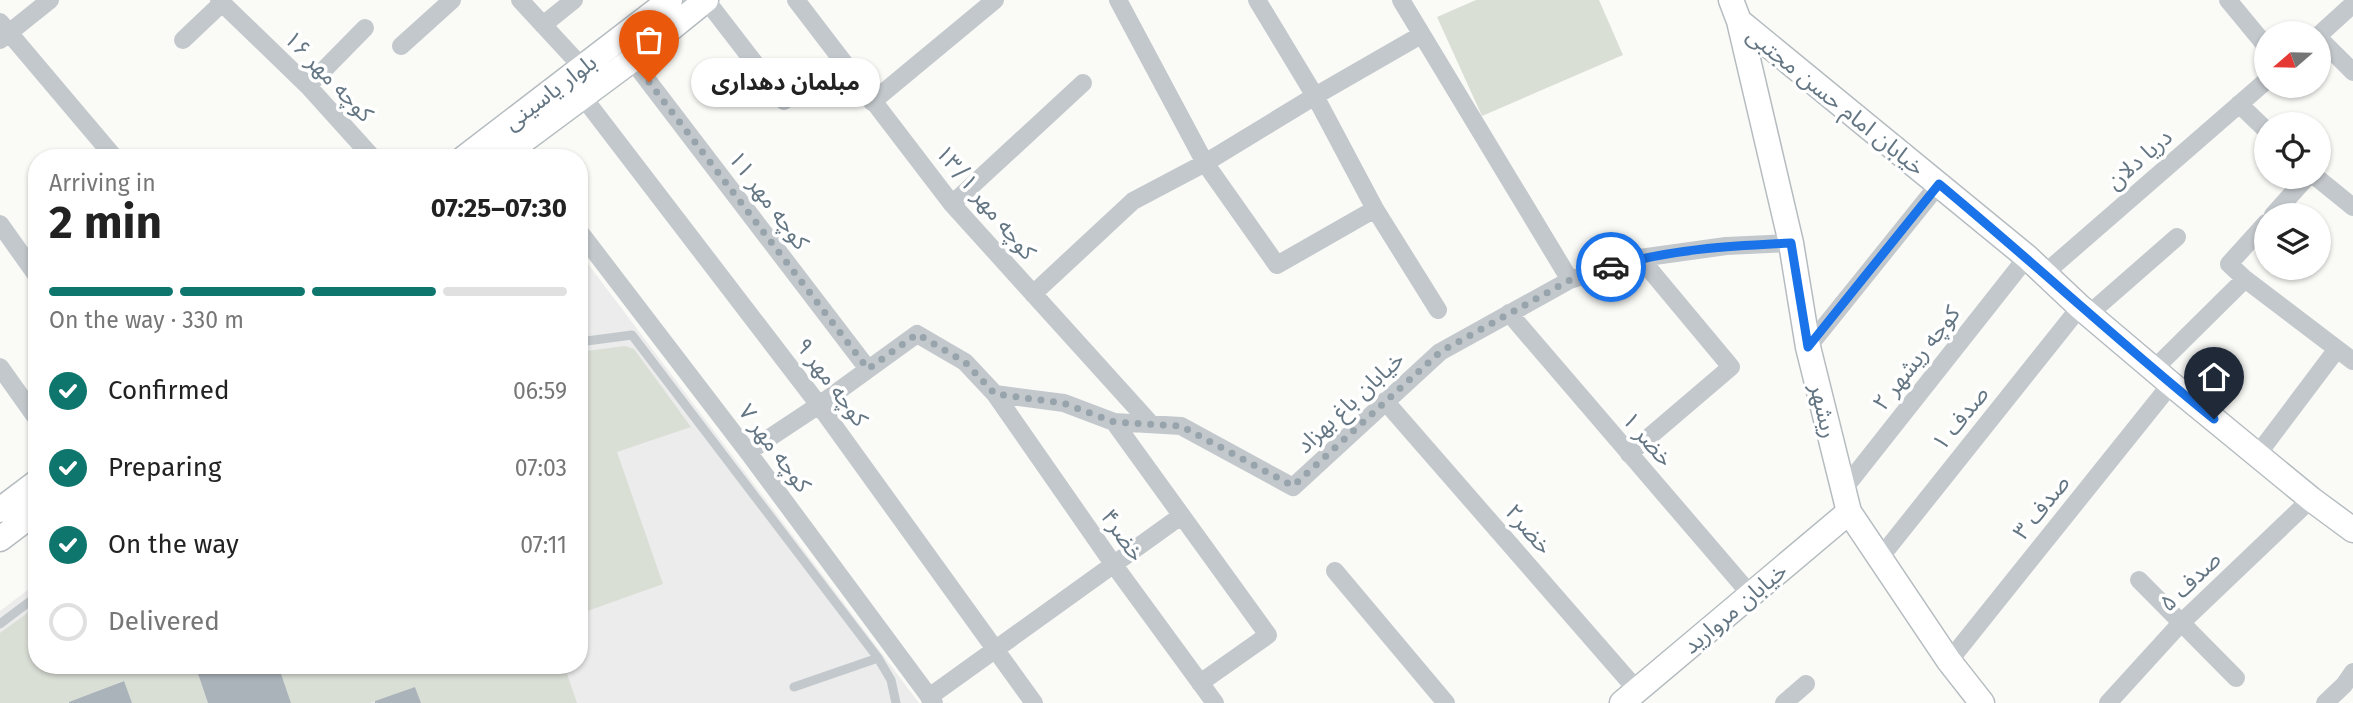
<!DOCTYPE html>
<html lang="en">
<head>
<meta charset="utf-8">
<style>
	:root { --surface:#fff; --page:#f2f2f2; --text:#222; --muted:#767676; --line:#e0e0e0; --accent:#0f766e }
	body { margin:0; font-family:"Fira Sans","Noto Sans Arabic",sans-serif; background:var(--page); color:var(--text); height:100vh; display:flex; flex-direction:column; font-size:26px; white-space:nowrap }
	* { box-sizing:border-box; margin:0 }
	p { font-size:23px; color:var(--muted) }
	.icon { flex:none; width:38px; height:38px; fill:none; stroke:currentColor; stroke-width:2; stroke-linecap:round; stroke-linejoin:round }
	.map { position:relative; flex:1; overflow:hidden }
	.drawer { position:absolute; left:28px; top:149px; width:560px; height:525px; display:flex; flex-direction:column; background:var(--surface); border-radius:28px; box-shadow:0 2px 5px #0004 }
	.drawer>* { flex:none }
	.needle { width:46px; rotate:250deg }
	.fabs { position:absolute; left:2254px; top:21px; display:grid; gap:14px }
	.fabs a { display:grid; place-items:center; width:77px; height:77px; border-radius:50%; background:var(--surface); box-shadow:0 2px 5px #0004; font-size:35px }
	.pin { position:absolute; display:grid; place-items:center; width:60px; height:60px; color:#fff; margin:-72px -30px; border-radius:50% 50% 50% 0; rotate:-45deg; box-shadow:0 0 7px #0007 }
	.pin .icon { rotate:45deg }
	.courier { position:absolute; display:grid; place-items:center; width:70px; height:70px; margin:-35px; border:5px solid #1a73e8; border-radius:50%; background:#fff; color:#222; box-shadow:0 2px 9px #0007 }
	.bubble { position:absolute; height:49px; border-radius:24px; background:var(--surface); box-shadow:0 2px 5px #0004; font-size:23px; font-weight:700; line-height:49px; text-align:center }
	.headline em { font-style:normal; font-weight:700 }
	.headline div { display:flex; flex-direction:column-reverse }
	.headline { display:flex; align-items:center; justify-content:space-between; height:119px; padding:0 21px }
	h1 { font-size:46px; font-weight:700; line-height:52px }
	.bar { display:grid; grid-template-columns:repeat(4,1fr); gap:10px 7px; align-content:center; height:84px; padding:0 21px }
	.bar i { height:9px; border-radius:5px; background:var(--line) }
	.bar .selected { background:var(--accent) }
	.bar p { grid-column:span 4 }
	ol { padding:0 21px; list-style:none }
	li { display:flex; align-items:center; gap:21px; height:77px }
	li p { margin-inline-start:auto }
	li .icon { padding:7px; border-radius:50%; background:var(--accent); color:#fff; stroke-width:4 }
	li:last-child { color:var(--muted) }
	li i { width:38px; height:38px; border:4px solid var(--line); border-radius:50% }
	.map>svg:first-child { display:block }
</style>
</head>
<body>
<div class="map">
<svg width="2353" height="703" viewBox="0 0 2353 703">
	<rect width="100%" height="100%" fill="#fafaf7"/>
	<path fill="#ebeceb" d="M579,252L919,703H0V611L37,583V665H579Z"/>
	<path fill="#dadfd6" d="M1476,0H1599L1623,55L1482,116L1437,17Z
		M625,346L634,349L691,427L617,452L663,584L579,614V352Z
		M37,606V665H195L208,703H132L123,681L67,703H0V633Z
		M278,665H564L577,703H421L415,687L370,703H291Z"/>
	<path fill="#aab3b9" d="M195,665H278L291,703H208Z
		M124,681L132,703H69V702Z
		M415,687L421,703H375V701Z"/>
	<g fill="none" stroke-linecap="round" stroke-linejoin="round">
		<defs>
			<path id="secondary" d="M1731,0L1739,21L1791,243L1808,347L1849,512L1949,661L1982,703
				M1739,21L2027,257L2080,307L2171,384L2311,499L2353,530
				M464,158L670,0
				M500,158L632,60L706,0
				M0,510L37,482
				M0,539L37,511
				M1622,703L1849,512"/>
		</defs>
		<use href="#secondary" stroke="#b5bcc0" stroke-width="27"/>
		<path stroke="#c3c8cc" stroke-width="9" d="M579,342L632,335L878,658L891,680L896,703
			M0,624L37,596
			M794,687L878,658"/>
		<path stroke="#c3c8cc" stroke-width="18" d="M219,0L308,86L373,158
			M520,0L582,67
			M706,0L784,101
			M796,0L952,204L1151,424
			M1118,0L1205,163L1277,265L1375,209
			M1257,0L1315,96L1375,209L1438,310
			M1401,0L1570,280
			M2228,0L2266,46
			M0,22L115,158
			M543,25L574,0
			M2319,35L2353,4
			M2319,38L2353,72
			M0,40L50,0
			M183,40L222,3
			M401,46L452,0
			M632,60L868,369
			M308,86L365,28
			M583,97L819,405L1034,703
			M872,102L995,0
			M2239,104L2266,130
			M2316,177L2353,207
			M952,204L1083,83
			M2273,215L2307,177
			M2266,223L2229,264L2245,279L2353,361
			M0,224L37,276
			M579,231L748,452L934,703
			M2044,274L2266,81
			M1033,294L1133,201L1205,163L1315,96L1421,35
			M1509,313L1751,595
			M2089,314L2177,237
			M1808,347L1939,184
			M0,367L37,419
			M2154,369L2245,279
			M995,394L1114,565L1215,703
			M1385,401L1636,689
			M1114,422L1268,635L1200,683
			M748,452L819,405L917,334L965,362L995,394L1064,403L1114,422L1181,426L1293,487L1440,352L1570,280L1640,258L1726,246L1791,243
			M1629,454L1731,367L1640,258
			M2258,454L2337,349
			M1843,490L2027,257
			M1879,559L2080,307
			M1335,571L1446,703
			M2139,580L2236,678
			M1949,661L2171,384
			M929,697L1181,516
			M1784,703L1806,684
			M2108,703L2180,624L2311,499
			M2325,703L2344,685L2353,672"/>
		<use href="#secondary" stroke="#fff" stroke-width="24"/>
	</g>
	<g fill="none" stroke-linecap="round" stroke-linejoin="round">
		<path stroke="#98a4ac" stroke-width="7" stroke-dasharray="0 12.6" d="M649,82L868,369L917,334L965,362L995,394L1063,403L1114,422L1181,426L1293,486L1440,352L1570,280L1611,267"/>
		<path stroke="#1a73e8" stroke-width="9" d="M1611,267C1669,249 1730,246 1791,243L1808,347L1939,184C2032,261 2120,343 2214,419"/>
	</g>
	<g text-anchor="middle" stroke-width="7" stroke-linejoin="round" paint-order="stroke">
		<g font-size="23" fill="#647683" stroke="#fff">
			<text transform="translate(329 76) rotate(46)" y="8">کوچه مهر ۱۶</text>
			<text transform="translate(550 92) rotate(-37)" y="8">بلوار یاسینی</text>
			<text transform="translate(1836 101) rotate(39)" y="8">خیابان امام حسن مجتبی</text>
			<text transform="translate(2139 159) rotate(-41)" y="8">دریا دلان</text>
			<text transform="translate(769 200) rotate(53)" y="8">کوچه مهر ۱۱</text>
			<text transform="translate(986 202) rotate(50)" y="8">کوچه مهر ۱۳/۱</text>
			<text transform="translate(1916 358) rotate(-52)" y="8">کوچه ریشهر ۲</text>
			<text transform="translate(832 382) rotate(53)" y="8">کوچه مهر ۹</text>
			<text transform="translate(1350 402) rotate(-43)" y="8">خیابان باغ بهزاد</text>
			<text transform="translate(1824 411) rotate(77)" y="8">ریشهر</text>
			<text transform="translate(1960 418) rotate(-51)" y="8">صدف ۱</text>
			<text transform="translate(1648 439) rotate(49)" y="8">خضر ۱</text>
			<text transform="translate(775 448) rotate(53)" y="8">کوچه مهر ۷</text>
			<text transform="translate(2041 507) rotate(-51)" y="8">صدف ۳</text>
			<text transform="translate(1529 529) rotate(49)" y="8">خضر۲</text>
			<text transform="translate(1123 535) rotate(55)" y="8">خضر۴</text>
			<text transform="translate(2190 581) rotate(-44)" y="8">صدف ۵</text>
			<text transform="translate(1735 608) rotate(-40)" y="8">خیابان مروارید</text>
		</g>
	</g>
</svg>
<div class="fabs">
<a><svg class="needle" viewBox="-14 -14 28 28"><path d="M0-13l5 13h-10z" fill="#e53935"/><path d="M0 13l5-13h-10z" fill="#767676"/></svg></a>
<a><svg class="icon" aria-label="locate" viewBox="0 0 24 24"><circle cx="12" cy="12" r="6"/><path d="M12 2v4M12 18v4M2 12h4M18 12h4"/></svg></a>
<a><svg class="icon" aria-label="layers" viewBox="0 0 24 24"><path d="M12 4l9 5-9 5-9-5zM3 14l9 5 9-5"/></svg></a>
</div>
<div class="pin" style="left:649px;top:82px;background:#ea580c"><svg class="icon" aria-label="bag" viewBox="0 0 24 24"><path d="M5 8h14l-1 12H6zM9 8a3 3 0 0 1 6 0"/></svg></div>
<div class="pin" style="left:2214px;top:419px;background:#1f2937"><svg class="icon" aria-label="home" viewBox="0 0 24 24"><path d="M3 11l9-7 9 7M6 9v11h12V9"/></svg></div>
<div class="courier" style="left:1611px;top:267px"><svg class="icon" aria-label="car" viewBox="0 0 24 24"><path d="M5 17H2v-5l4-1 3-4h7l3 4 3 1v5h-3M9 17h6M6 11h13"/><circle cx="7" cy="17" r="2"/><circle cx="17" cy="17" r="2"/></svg></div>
<div class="bubble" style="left:691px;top:58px;width:189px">مبلمان دهداری</div>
<section class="drawer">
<div class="headline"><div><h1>2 min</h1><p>Arriving in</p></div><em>07:25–07:30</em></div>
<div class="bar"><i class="selected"></i><i class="selected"></i><i class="selected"></i><i></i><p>On the way · 330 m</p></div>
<ol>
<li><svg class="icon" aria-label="check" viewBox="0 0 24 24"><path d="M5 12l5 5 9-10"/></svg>Confirmed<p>06:59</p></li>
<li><svg class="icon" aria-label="check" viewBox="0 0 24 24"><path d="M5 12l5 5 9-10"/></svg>Preparing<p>07:03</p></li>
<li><svg class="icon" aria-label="check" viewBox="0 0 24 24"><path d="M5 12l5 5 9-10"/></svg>On the way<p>07:11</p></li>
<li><i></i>Delivered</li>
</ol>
</section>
</div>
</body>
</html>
